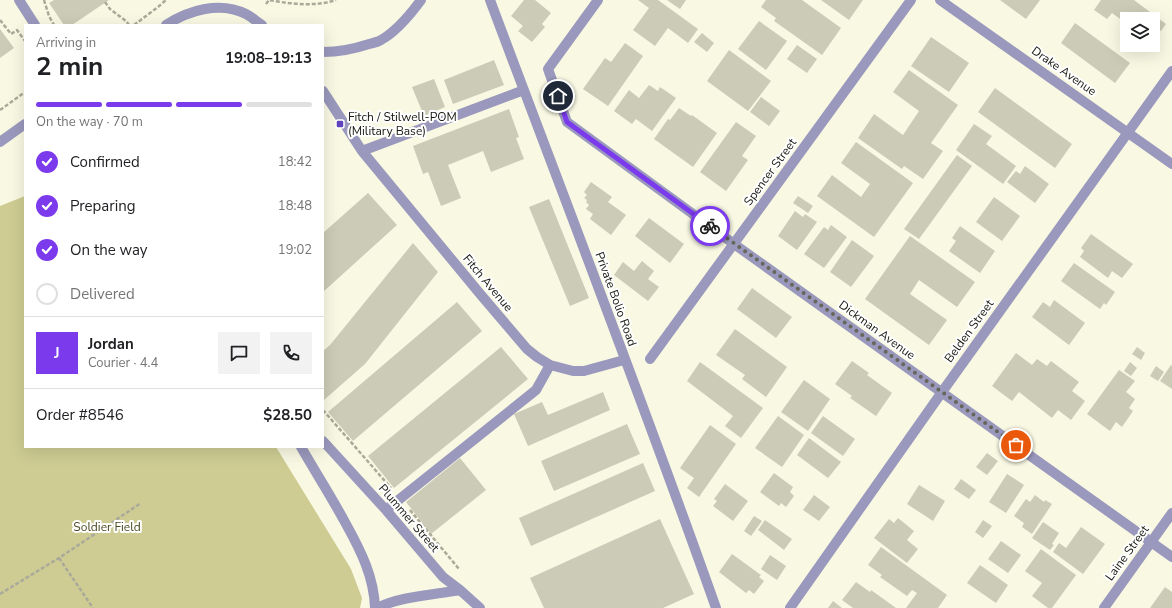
<!DOCTYPE html>
<html lang="en">
<head>
<meta charset="utf-8">
<style>
	:root { --surface:#fff; --page:#f2f2f2; --text:#202124; --muted:#757577; --line:#e0e0e0; --accent:#7c3aed }
	body { margin:0; font-family:"Nunito Sans",sans-serif; background:var(--page); color:var(--text); height:100vh; display:flex; flex-direction:column; font-size:15px; white-space:nowrap }
	* { box-sizing:border-box; margin:0 }
	p { font-size:13px; color:var(--muted) }
	.icon { flex:none; width:22px; height:22px; fill:none; stroke:currentColor; stroke-width:2; stroke-linecap:round; stroke-linejoin:round }
	.map { position:relative; flex:1; overflow:hidden }
	.panel { position:absolute; left:24px; top:24px; width:300px; height:424px; display:flex; flex-direction:column; background:var(--surface); border-radius:0px; box-shadow:0 4px 16px #0002 }
	.panel>* { flex:none }
	.fabs { position:absolute; left:1120px; top:12px; display:grid; gap:8px }
	.fabs a { display:grid; place-items:center; width:40px; height:40px; border-radius:0px; background:var(--surface); box-shadow:0 4px 16px #0002; font-size:20px }
	.pin { position:absolute; display:grid; place-items:center; width:34px; height:34px; color:#fff; margin:-17px; border:2px solid #fff; border-radius:50%; box-shadow:0 1px 4px #0007 }
	.courier { position:absolute; display:grid; place-items:center; width:40px; height:40px; margin:-20px; border:3px solid #7c3aed; border-radius:50%; background:#fff; color:#222; box-shadow:0 1px 5px #0007 }
	.headline em { font-style:normal; font-weight:700 }
	.headline div { display:flex; flex-direction:column-reverse }
	.headline { display:flex; align-items:center; justify-content:space-between; height:68px; padding:0 12px }
	h1 { font-size:26px; font-weight:700; line-height:30px }
	.bar { display:grid; grid-template-columns:repeat(4,1fr); gap:6px 4px; align-content:center; height:48px; padding:0 12px }
	.bar i { height:5px; border-radius:3px; background:var(--line) }
	.bar .active { background:var(--accent) }
	.bar p { grid-column:span 4 }
	.line { display:flex; align-items:center; gap:10px; padding:0 12px; border-top:1px solid var(--line) }
	.line div { flex:1 }
	.round { display:grid; place-items:center; flex:none; width:42px; height:42px; border-radius:0px; background:var(--page) }
	ol { padding:0 12px; list-style:none }
	li { display:flex; align-items:center; gap:12px; height:44px }
	li p { margin-inline-start:auto }
	li .icon { padding:4px; border-radius:50%; background:var(--accent); color:#fff; stroke-width:4 }
	li:last-child { color:var(--muted) }
	li i { width:22px; height:22px; border:2px solid var(--line); border-radius:50% }
	.map>svg:first-child { display:block }
</style>
</head>
<body>
<div class="map">
<svg width="1172" height="608" viewBox="0 0 1172 608">
	<rect width="100%" height="100%" fill="#f8f8e3"/>
	<path fill="#cecc93" d="M25,196V447H276L351,569L362,598L360,608H0V206Z"/>
	<path fill="#cbcbb7" d="M54,0H109L72,25H64L49,3Z
		M524,0H535L551,13L542,24L545,27L532,42L518,31L523,26L511,16Z
		M638,0H658L698,29L688,43L668,28L655,46L633,30L649,8Z
		M667,0H686L680,9Z
		M766,0H802L841,28L822,55L774,21L776,18L761,7Z
		M821,0H863L849,20Z
		M1000,0H1040L1026,19Z
		M1101,0H1134L1166,24L1161,31L1156,28L1153,32V19H1127V24L1112,13L1107,19L1094,10Z
		M759,21L787,41L766,70L738,49Z
		M1075,23L1130,63L1115,83L1061,43Z
		M0,29L14,48L0,58Z
		M702,33L714,43L707,52L694,42Z
		M931,37L969,63L949,92L911,66Z
		M625,43L643,56L608,106L583,89L605,58L611,62Z
		M797,45L817,59L807,73L787,59Z
		M729,50L771,81L748,111L707,81Z
		M494,60L504,85L453,104L444,80Z
		M909,70L958,105L931,143L943,151L923,179L904,166L902,169L858,138L874,114L903,135L919,111L893,92Z
		M434,79L445,107L424,116L412,87Z
		M649,85L658,91L660,87L676,98L652,131L636,119L632,124L614,111L629,90L639,98Z
		M995,88L1072,144L1055,168L978,112Z
		M761,97L780,111L769,126L750,112Z
		M679,108L691,116L692,115L717,133L693,167L654,139L668,119L670,120Z
		M509,109L519,137L516,138L524,159L491,172L483,151L448,165L461,198L441,206L428,172L423,174L413,146Z
		M736,122L756,136L742,156L748,160L726,191L700,172Z
		M974,124L992,136L986,144L1016,166L1003,184L956,150Z
		M856,142L913,183L874,237L817,196L832,175L861,197L870,184L841,163Z
		M957,155L972,166L919,239L904,229Z
		M1025,166L1049,184L1035,203L1007,182L1016,171L1020,174Z
		M591,182L612,197L608,202L626,215L611,235L590,219L593,214L586,209L589,205L586,202L587,200L584,198L587,195L584,192Z
		M368,193L397,225L323,292V233Z
		M798,196L813,206L808,213L793,203Z
		M994,197L1020,216L1002,241L976,222Z
		M549,199L589,298L570,306L529,207Z
		M795,211L803,217L805,214L817,222L797,250L778,236Z
		M649,218L684,244L670,263L635,236Z
		M831,225L847,237L824,268L804,254L824,227L828,230Z
		M960,226L995,251L980,273L949,251L956,241L952,238Z
		M1091,234L1133,264L1122,278L1112,271L1108,278L1080,257L1084,251L1081,248Z
		M910,236L975,282L957,307L919,280L910,294L947,320L929,345L865,299Z
		M852,240L874,256L851,287L830,272Z
		M413,243L438,272L365,364L324,400L323,351L330,345Z
		M642,261L654,271L648,279L659,287L648,301L614,275L623,262L634,271Z
		M1074,263L1115,292L1106,305L1104,303L1100,309L1061,281Z
		M752,288L792,317L776,338L737,309Z
		M1054,300L1085,323L1069,345L1032,317L1043,302L1050,307Z
		M457,302L482,331L353,441L328,412Z
		M735,329L787,367L766,397L742,379L745,375L716,355Z
		M501,347L528,379L394,488L368,456Z
		M1137,347L1145,353L1141,360L1132,354Z
		M1016,353L1032,365L1037,359L1047,366L1051,361L1079,382L1072,391L1085,401L1071,420L1058,410L1052,418L1019,392L1012,401L992,386Z
		M852,361L869,373L867,375L892,393L876,416L850,398L852,396L835,384Z
		M700,362L763,408L741,438L725,426L733,416L687,381Z
		M1130,362L1137,368L1131,376L1124,371Z
		M1171,365L1172,366V389L1160,381Z
		M1156,366L1164,372L1158,381L1150,376Z
		M1119,370L1135,381L1126,392L1135,399L1129,408L1133,411L1122,427L1116,422L1110,431L1087,414Z
		M804,380L830,399L808,431L781,412Z
		M603,392L610,410L528,446L514,414L542,402L548,415Z
		M778,416L804,435L782,467L755,448Z
		M823,416L855,439L843,456L811,433Z
		M627,424L640,454L554,491L541,461Z
		M710,425L736,444L699,497L687,488L694,478L680,468Z
		M809,438L841,462L828,478L797,455Z
		M987,453L998,461L987,475L976,467Z
		M460,458L486,490L431,534L406,502Z
		M643,463L655,491L531,546L519,518Z
		M774,473L793,487L790,492L794,496L786,507L781,503L779,506L760,492Z
		M1007,474L1024,485L1006,513L989,502Z
		M961,479L976,490L969,499L954,489Z
		M725,484L748,501L733,521L713,506L717,501L714,499Z
		M919,485L945,501L933,521L907,504Z
		M814,495L830,507L819,521L803,510Z
		M1035,495L1044,502L1045,500L1052,504L1032,534L1022,527L1024,523L1014,516L1026,499L1030,502Z
		M754,516L762,521L751,536L744,531Z
		M898,518L914,531L907,540L918,549L907,563L874,538L889,519L894,523Z
		M660,519L694,594L663,608H544L530,578Z
		M765,520L792,539L784,550L758,530Z
		M983,520L992,526L983,538L975,532Z
		M1043,522L1059,533L1052,544L1054,545L1050,550L1032,538Z
		M1081,527L1105,544L1083,574L1053,552L1059,543L1066,548Z
		M1001,541L1021,555L1008,573L988,559Z
		M881,547L947,595L938,608H906L917,593L912,590L907,596L880,577L882,575L868,565Z
		M1041,549L1076,575L1052,608H1048L1032,596L1042,583L1025,571Z
		M732,554L761,575L759,577L764,581L754,594L749,590L746,593L719,572Z
		M770,555L786,566L777,580L761,569Z
		M980,565L1008,585L996,603L967,583Z
		M856,582L870,592L871,590L896,608H853L842,600Z
		M1165,587L1172,592V608H1150Z
		M833,601L842,608H828Z"/>
	<g fill="none" stroke-linecap="round" stroke-linejoin="round">
		<path stroke="#aaaa9a" stroke-width="2.5" stroke-dasharray="4 2" stroke-linecap="butt" d="M44,0L49,16L54,25
			M105,2L110,9L126,21L129,25
			M266,4L269,0C291,4 315,7 336,0
			M0,20L11,34L17,30L25,41
			M134,25L158,7L166,0
			M0,110L25,92
			M323,410L391,488
			M410,510L459,569
			M59,558L93,608
			M0,594L59,558L141,503"/>
		<path stroke="#9a98bc" stroke-width="10" d="M19,0L35,25
			M490,0C566,203 644,404 716,608
			M166,25C189,10 220,1 246,14C252,17 257,22 262,25
			M323,52C339,52 354,49 369,44C373,43 378,42 381,40C397,31 410,15 421,0
			M323,91L362,151L481,295L527,349L537,357L550,365L573,371H584L624,360
			M0,142L25,124
			M362,151L524,90
			M323,441L386,510L443,577L460,590L480,608
			M301,447C316,473 332,498 346,524C361,551 374,577 375,608
			M386,510L536,390L550,365
			M377,608C402,596 432,595 460,590"/>
		<path stroke="#9a98bc" stroke-width="10" d="M598,0L548,69L567,122L734,244L1172,557
			M940,0L1172,164
			M650,359L911,0
			M790,608L942,392L1172,71
			M1104,608L1172,513"/>
	</g>
	<g fill="none" stroke-linecap="round" stroke-linejoin="round">
		<path stroke="#66665a" stroke-width="4" stroke-dasharray="0 7.2" d="M710,226L1016,445"/>
		<path stroke="#7c3aed" stroke-width="5" d="M558,96L567,122L710,226"/>
	</g>
	<rect fill="#5f44bc" stroke="#fff" stroke-width="1.5" x="336" y="120" width="8" height="8" rx="2"/>
	<g text-anchor="middle" stroke-width="4" stroke-linejoin="round" paint-order="stroke">
		<g font-size="12" fill="#181811" stroke="#fff">
			<text transform="translate(1064 71) rotate(35)" y="4">Drake Avenue</text>
			<text transform="translate(770 172) rotate(-54)" y="4">Spencer Street</text>
			<text transform="translate(488 283) rotate(50)" y="4">Fitch Avenue</text>
			<text transform="translate(616 299) rotate(70)" y="4">Private Bolio Road</text>
			<text transform="translate(877 330) rotate(36)" y="4">Dickman Avenue</text>
			<text transform="translate(969 331) rotate(-54)" y="4">Belden Street</text>
			<text transform="translate(409 518) rotate(49)" y="4">Plummer Street</text>
			<text transform="translate(1127 553) rotate(-54)" y="4">Laine Street</text>
		</g>
		<g font-size="12" fill="#181811" stroke="#fff" text-anchor="start">
			<text x="348" y="121">Fitch / Stilwell-POM<tspan x="348" dy="14">(Military Base)</tspan></text>
		</g>
		<g font-size="12" fill="#4b4921" stroke="#fff">
			<text x="107" y="531">Soldier Field</text>
		</g>
	</g>
</svg>
<div class="fabs">
<a><svg class="icon" aria-label="layers" viewBox="0 0 24 24"><path d="M12 4l9 5-9 5-9-5zM3 14l9 5 9-5"/></svg></a>
</div>
<div class="pin" style="left:1016px;top:445px;background:#ea580c"><svg class="icon" aria-label="bag" viewBox="0 0 24 24"><path d="M5 8h14l-1 12H6zM9 8a3 3 0 0 1 6 0"/></svg></div>
<div class="pin" style="left:558px;top:96px;background:#1f2937"><svg class="icon" aria-label="home" viewBox="0 0 24 24"><path d="M3 11l9-7 9 7M6 9v11h12V9"/></svg></div>
<div class="courier" style="left:710px;top:226px"><svg class="icon" aria-label="bike" viewBox="0 0 24 24"><circle cx="6" cy="16" r="4"/><circle cx="18" cy="16" r="4"/><path d="M6 16l4-8h5l3 8M10 8l3 8H6M13 5h3"/></svg></div>
<section class="panel">
<div class="headline"><div><h1>2 min</h1><p>Arriving in</p></div><em>19:08–19:13</em></div>
<div class="bar"><i class="active"></i><i class="active"></i><i class="active"></i><i></i><p>On the way · 70 m</p></div>
<ol>
<li><svg class="icon" aria-label="check" viewBox="0 0 24 24"><path d="M5 12l5 5 9-10"/></svg>Confirmed<p>18:42</p></li>
<li><svg class="icon" aria-label="check" viewBox="0 0 24 24"><path d="M5 12l5 5 9-10"/></svg>Preparing<p>18:48</p></li>
<li><svg class="icon" aria-label="check" viewBox="0 0 24 24"><path d="M5 12l5 5 9-10"/></svg>On the way<p>19:02</p></li>
<li><i></i>Delivered</li>
</ol>
<div class="line" style="height:72px"><b class="round" style="background:var(--accent);color:#fff">J</b><div><b>Jordan</b><p>Courier · 4.4</p></div><a class="round"><svg class="icon" aria-label="chat" viewBox="0 0 24 24"><path d="M4 5h16v11H9l-5 4z"/></svg></a><a class="round"><svg class="icon" aria-label="phone" viewBox="0 0 24 24"><path d="M5 4h4l2 5-3 2q2 4 5 5l2-3 5 2v4C11 20 4 13 5 4z"/></svg></a></div>
<div class="line" style="height:52px"><div>Order #8546</div><b>$28.50</b></div>
</section>
</div>
</body>
</html>
